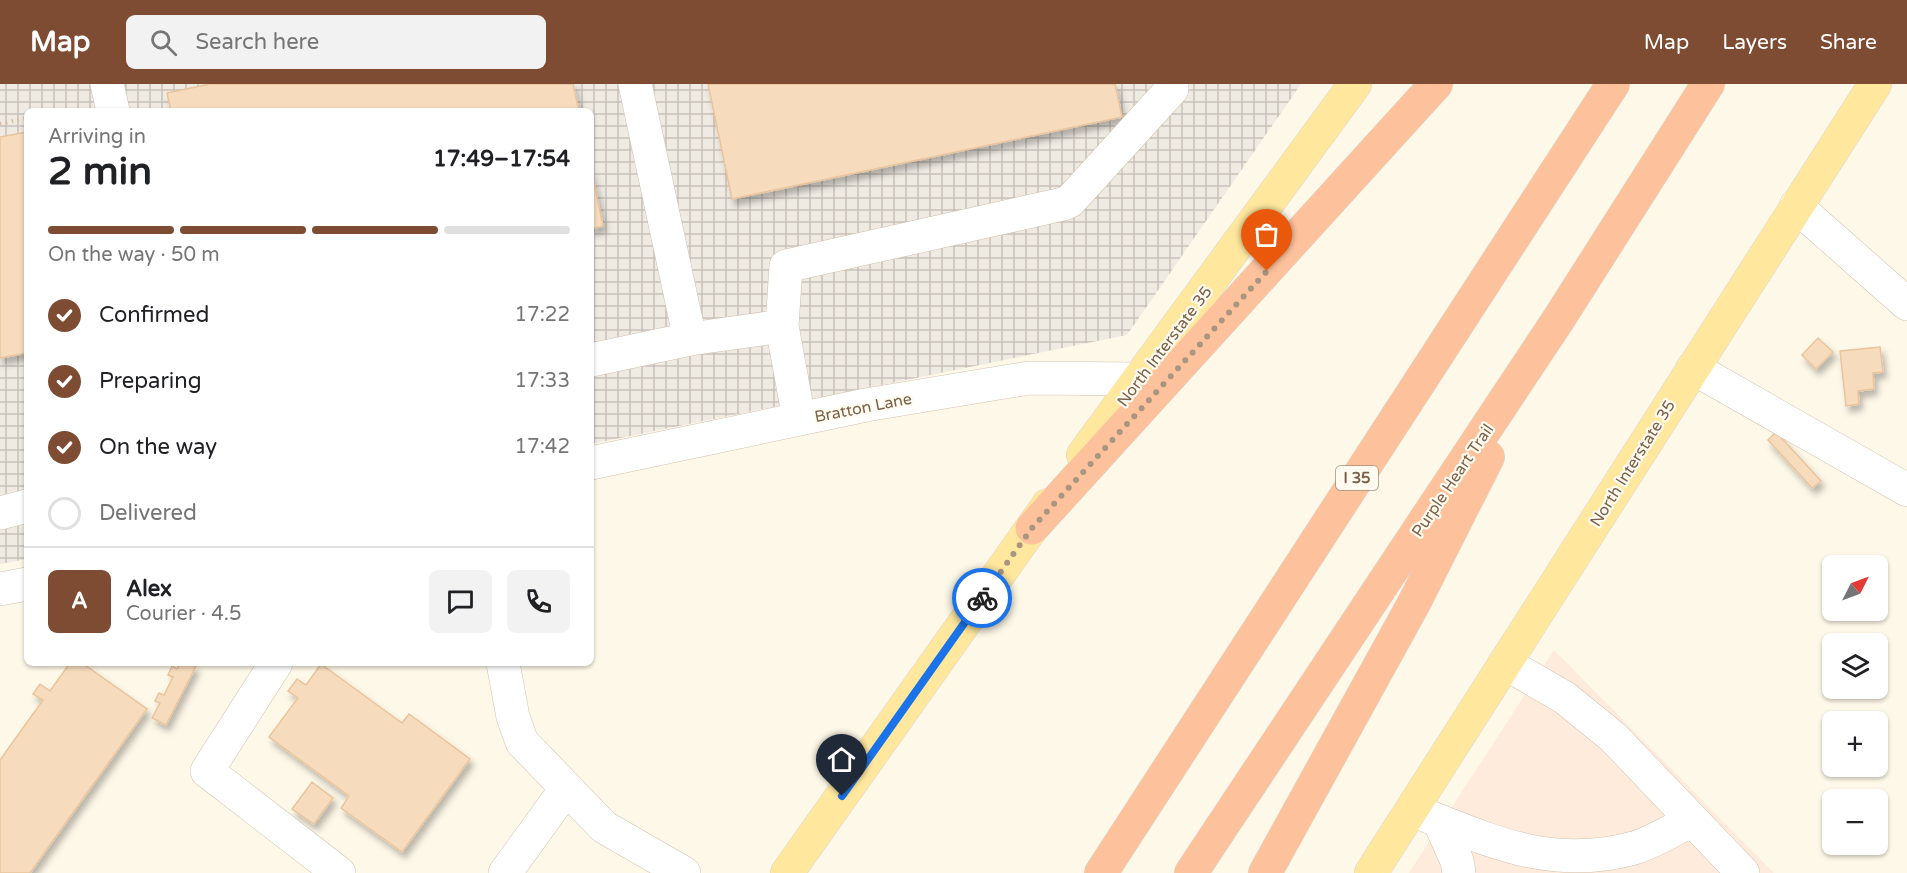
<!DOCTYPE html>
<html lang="en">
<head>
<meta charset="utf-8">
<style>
	:root { --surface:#fff; --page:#f2f2f2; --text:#202124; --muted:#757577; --line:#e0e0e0; --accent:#7e4c32 }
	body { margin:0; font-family:"Varela Round",sans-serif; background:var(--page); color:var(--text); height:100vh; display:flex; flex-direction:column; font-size:22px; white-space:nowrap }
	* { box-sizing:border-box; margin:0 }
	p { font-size:20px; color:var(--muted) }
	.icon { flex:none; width:33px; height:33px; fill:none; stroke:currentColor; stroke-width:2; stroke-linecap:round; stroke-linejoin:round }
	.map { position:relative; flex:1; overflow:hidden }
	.details { position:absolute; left:24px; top:24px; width:570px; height:558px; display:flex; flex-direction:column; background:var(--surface); border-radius:9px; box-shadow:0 2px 4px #0004 }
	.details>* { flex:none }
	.needle { width:39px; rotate:48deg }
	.fabs { position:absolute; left:1822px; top:471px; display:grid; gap:12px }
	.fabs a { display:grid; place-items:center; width:66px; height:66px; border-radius:9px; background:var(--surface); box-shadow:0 2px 4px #0004; font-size:30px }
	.pin { position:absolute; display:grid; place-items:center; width:51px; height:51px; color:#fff; margin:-62px -26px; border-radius:50% 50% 50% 0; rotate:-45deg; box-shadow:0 0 6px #0007 }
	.pin .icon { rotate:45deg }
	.courier { position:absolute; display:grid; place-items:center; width:60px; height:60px; margin:-30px; border:4px solid #1a73e8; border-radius:50%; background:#fff; color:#222; box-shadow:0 2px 8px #0007 }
	.head em { font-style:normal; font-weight:700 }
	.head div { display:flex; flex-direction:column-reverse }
	.head { display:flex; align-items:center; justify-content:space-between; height:102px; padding:0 24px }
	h1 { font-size:39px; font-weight:700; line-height:45px }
	.bar { display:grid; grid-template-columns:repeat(4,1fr); gap:9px 6px; align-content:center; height:72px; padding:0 24px }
	.bar i { height:8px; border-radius:4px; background:var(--line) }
	.bar .on { background:var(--accent) }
	.bar p { grid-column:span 4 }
	.line { display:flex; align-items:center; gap:15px; padding:0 24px; border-top:2px solid var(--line) }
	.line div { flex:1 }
	.round { display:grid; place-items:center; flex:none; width:63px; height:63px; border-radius:9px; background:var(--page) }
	ol { padding:0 24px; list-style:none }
	li { display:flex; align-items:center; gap:18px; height:66px }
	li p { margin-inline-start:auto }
	li .icon { padding:6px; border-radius:50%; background:var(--accent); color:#fff; stroke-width:4 }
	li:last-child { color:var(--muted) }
	li i { width:33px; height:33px; border:3px solid var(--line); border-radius:50% }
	header { display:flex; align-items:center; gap:36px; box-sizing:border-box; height:84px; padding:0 30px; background:var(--accent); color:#fff }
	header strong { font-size:28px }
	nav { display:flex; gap:33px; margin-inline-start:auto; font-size:21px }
	.search { width:420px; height:54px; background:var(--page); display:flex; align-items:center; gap:15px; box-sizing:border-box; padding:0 21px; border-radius:9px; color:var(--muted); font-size:22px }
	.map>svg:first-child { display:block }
</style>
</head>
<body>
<header>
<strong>Map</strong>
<div class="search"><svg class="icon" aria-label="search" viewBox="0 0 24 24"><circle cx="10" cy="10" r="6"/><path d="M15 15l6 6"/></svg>Search here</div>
<nav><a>Map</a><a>Layers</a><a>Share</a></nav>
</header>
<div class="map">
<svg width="1907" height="789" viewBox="0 0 1907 789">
	<defs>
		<pattern id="industrial-grid" width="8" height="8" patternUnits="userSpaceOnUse" patternTransform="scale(1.5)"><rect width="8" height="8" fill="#efeae2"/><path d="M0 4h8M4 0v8" fill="none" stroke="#c7c1b9"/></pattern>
		<filter id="shadow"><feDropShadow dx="3.5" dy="6" stdDeviation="3" flood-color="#0004"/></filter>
	</defs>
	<rect width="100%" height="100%" fill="#fef8e8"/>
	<path fill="#ffebdb" d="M1554,566L1774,789H1409Z"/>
	<path fill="url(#industrial-grid)" d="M0,0H1301L1127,251L591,360V27H27V475L0,480Z"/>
	<path fill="#f6dbbd" stroke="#eac49c" stroke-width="1.5" filter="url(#shadow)" d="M210,0H573L579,27H171L167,9Z
		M708,0H1115L1122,33L732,115Z
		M27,48V269L0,274V53Z
		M591,85L603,142L591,145Z
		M1818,254L1833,268L1816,285L1802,271Z
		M1880,263L1883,288L1873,289L1874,305L1858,307L1859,320L1846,322L1840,267Z
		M1776,348L1821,397L1812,404L1768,356Z
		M70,579H82L147,625L30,789H0V676L43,616L33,610L40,600L50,607Z
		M180,579L196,582L166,641L152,634L160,619L155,617L159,609L164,611L173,593L168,591L172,582L177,585Z
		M321,580L402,639L409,630L470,675L402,768L341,724L349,712L269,653L298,614L288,607L297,595L306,601Z
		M312,698L333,714L314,740L292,725Z"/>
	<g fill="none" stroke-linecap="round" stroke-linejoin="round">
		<defs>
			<path id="minor" d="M107,0L113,27
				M635,0L690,255L782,242
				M1796,122L1907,220
				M591,276L690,255
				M1693,284L1907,406
				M799,335L782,242L786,182L1063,120L1070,117L1172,5V0
				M591,379L866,321L1029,294L1138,295
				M0,429L27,422
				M0,505L27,500
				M276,579L207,687L339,789
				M503,579L513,633L522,658L604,743L684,789
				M1505,579L1565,614L1613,653L1743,789
				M1412,726C1488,756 1550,787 1634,764C1654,758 1674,745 1692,736
				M1439,737L1457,777L1459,789
				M505,789L566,705"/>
			<path id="major" d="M1083,371L1355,0
				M787,789L1048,421
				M1371,789L1875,0"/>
			<path id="highway" d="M1032,444L1436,0
				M1101,789L1613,0
				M1191,789L1560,233L1708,0
				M1265,789L1413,521L1488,373"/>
		</defs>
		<use href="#minor" stroke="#d2c1ac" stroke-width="34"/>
		<use href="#major" stroke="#ddd6d0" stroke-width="34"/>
		<use href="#highway" stroke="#ddd6d0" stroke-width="34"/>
		<path stroke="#dcbfa0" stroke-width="4" stroke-dasharray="1.5 4.5" stroke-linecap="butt" d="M0,40L27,34"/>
		<use href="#minor" stroke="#fff" stroke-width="33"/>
		<use href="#major" stroke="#ffe79e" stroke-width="33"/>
		<use href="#highway" stroke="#fdc19b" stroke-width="33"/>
	</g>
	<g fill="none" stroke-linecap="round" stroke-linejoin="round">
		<path stroke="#a99681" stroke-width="6" stroke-dasharray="0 10.8" d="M982,514L1032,444L1267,187"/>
		<path stroke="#1a73e8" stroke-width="8" d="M842,712L982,514"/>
	</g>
	<g text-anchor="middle" stroke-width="4.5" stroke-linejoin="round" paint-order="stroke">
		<rect fill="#fffbf0" stroke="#a38f7b" stroke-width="1.5" x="1336" y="382" width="42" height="24" rx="4.5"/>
		<g font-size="15" font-weight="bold" fill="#7b6149">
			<text x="1357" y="399">I 35</text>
		</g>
		<g font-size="16" fill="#7b6149" stroke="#fffbf0">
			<text transform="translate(1164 262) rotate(-53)" y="6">North Interstate 35</text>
			<text transform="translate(863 323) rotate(-11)" y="6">Bratton Lane</text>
			<text transform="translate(1632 379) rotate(-58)" y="6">North Interstate 35</text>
			<text transform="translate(1452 396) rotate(-56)" y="6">Purple Heart Trail</text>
		</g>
	</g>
</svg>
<div class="fabs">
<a><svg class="needle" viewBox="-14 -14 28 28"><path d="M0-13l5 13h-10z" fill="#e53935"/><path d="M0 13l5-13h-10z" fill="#757577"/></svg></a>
<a><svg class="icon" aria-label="layers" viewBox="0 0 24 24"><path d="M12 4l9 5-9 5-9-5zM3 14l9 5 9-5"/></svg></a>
<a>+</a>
<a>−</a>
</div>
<div class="pin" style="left:1267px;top:187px;background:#ea580c"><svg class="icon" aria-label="bag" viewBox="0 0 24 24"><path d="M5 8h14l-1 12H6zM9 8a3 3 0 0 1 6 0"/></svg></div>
<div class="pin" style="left:842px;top:712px;background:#1f2937"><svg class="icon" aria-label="home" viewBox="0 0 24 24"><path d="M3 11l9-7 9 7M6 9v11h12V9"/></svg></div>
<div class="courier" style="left:982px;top:514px"><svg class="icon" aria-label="bike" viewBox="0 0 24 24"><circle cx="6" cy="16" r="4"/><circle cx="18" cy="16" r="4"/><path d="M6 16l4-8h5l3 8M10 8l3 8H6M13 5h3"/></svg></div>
<section class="details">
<div class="head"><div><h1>2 min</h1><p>Arriving in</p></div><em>17:49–17:54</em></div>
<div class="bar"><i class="on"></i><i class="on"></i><i class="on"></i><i></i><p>On the way · 50 m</p></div>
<ol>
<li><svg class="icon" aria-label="check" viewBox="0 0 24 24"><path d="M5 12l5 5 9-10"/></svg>Confirmed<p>17:22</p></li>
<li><svg class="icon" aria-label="check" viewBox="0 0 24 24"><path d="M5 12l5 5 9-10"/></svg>Preparing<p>17:33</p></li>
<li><svg class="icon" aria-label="check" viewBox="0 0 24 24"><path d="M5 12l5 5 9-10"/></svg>On the way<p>17:42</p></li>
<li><i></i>Delivered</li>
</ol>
<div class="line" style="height:108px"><b class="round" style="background:var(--accent);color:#fff">A</b><div><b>Alex</b><p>Courier · 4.5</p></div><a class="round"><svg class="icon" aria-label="chat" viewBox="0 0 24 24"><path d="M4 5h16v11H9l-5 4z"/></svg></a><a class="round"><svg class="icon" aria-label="phone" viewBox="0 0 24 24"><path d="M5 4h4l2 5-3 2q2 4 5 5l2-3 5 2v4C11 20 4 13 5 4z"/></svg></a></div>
</section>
</div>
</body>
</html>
